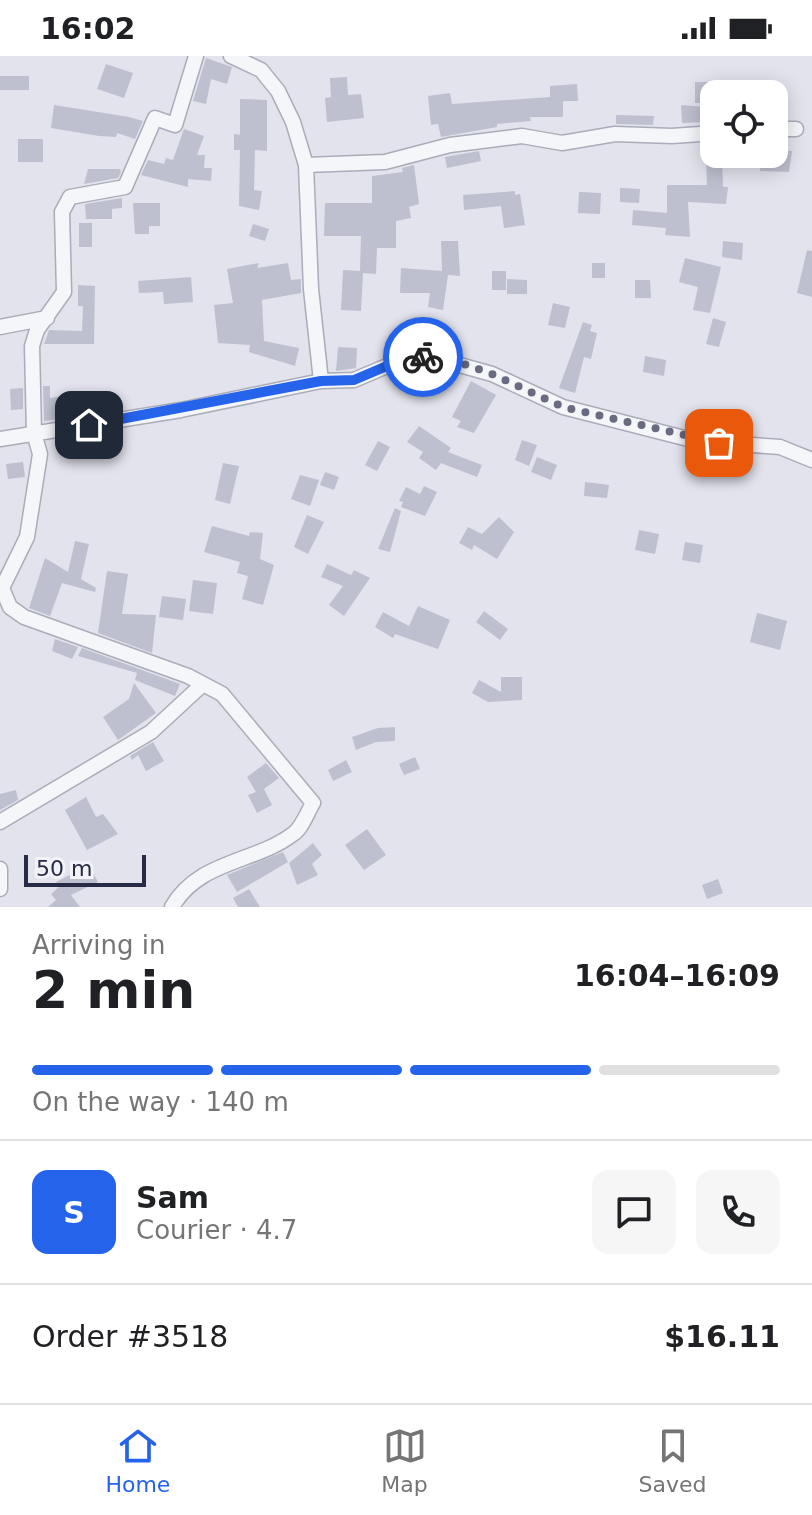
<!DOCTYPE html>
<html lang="en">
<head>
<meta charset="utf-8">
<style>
	:root { --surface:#fff; --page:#f6f6f6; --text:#202124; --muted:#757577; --line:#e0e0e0; --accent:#2563eb }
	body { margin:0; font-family:"DejaVu Sans",sans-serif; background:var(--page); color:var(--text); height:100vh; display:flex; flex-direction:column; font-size:30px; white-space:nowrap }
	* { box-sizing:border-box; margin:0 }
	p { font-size:26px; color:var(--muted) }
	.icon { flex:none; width:44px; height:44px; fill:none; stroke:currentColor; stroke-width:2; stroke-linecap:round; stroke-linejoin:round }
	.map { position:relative; height:851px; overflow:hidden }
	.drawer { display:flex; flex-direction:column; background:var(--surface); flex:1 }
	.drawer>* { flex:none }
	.fabs { position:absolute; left:700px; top:24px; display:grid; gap:16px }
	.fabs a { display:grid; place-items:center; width:88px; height:88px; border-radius:16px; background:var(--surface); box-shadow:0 4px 20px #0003; font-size:40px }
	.scale { position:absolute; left:24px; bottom:20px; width:122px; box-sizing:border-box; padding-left:8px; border:4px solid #282b46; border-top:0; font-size:22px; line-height:28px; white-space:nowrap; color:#282b46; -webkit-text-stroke:6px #f2f3f9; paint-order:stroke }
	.pin { position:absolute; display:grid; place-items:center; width:68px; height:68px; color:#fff; margin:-34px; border-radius:16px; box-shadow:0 4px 12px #0006 }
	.courier { position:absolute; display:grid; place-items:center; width:80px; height:80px; margin:-40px; border:6px solid #2563eb; border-radius:50%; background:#fff; color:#222; box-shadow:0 2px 10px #0007 }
	.head em { font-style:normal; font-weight:800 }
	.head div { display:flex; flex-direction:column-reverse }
	.head { display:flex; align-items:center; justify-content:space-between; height:136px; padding:0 32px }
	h1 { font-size:52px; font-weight:800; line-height:60px }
	.bar { display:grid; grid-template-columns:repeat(4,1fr); gap:12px 8px; align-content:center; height:96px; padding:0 32px }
	.bar i { height:10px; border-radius:6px; background:var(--line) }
	.bar .selected { background:var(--accent) }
	.bar p { grid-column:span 4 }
	.line { display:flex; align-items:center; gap:20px; padding:0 32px; border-top:2px solid var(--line) }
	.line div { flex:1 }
	.round { display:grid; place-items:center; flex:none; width:84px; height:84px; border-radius:16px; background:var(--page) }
	.status { display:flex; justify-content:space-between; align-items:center; height:56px; padding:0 40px; background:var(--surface); direction:ltr }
	.status svg { height:22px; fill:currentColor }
	.menu { display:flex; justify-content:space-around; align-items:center; height:112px; border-top:2px solid var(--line); background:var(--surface); font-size:22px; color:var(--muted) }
	.menu a { display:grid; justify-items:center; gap:4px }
	.menu .selected { color:var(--accent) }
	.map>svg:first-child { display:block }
</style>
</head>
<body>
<div class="status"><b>16:02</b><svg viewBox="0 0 49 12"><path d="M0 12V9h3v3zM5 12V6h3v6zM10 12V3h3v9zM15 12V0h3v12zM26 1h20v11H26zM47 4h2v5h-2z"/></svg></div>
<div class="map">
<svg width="812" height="851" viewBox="0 0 812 851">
	<rect width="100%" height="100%" fill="#e2e3ec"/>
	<path fill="#bec0cf" d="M206,2L232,11L227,28L211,23L206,48L193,45Z
		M106,8L133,17L124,42L97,33Z
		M0,20H29V34H0Z
		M347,21L348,39L361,38L364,62L327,66L325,42L331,41L330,22Z
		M695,26H708L707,47H695Z
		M577,28L578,45H563V61H530L531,65L497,68V71L441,81L438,68L431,69L428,40L450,37L452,48L550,41V30Z
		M240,43L267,44V95L255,94L254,134L262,135L259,154L239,150L240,94H234V78L240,79Z
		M54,49L129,61L143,65L135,83L117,77L116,81L99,80L51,72Z
		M681,49L705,51L706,66L682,67Z
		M616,59L654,60L653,69L616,68Z
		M184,73L204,80L197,99H205L204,112H212L211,125L188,123V131L141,119L148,104L164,108L166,102L173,104Z
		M18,83H43V106H18Z
		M774,94L792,95L789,116L760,115L762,98H774Z
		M479,95L481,105L447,112L445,101Z
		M706,98H722L723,131H728L726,148L688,146L690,181L665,179L666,172L632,169L633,154L667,157V129H707Z
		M414,109L419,148L409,151L411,162L396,165V192H377L376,218L363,217L361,255L341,254L343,214L360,215L361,180H324L325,147H372V120L403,116L402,112Z
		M88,113H120L121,116L118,122L84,128Z
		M620,132L640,133L639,147L620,146Z
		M515,135V139L520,138L525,169L504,172L501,150L464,154L463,139Z
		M579,136L601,137L600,158L578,157Z
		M122,142V152L112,153V163H86L85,148Z
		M133,147H160V170H149V178H135Z
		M79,167H92V191H79Z
		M253,168L269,173L265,185L249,180Z
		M441,185H458L460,220L448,219L443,254L428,251L430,237H400L401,212L442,215Z
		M723,185L743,187L742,204L722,201Z
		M807,194L812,195V241L797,237Z
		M685,202L721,211L710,257L693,254L698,231L679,226Z
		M259,207L257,212L288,207L291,224L301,223V237L262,244L264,285L299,292L295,310L249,296L250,289L218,287L214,249L233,247L227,213Z
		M592,207H605V222H592Z
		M492,215H506V234H492Z
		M191,221L193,246L164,248L163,236L139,237L138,225Z
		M507,223L527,224V238H507Z
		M635,224H650L651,242H635Z
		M78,229L95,230L94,288H44L49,274L82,275L83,250H78Z
		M553,247L570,251L565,272L548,269Z
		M713,262L726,266L719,291L706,288Z
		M583,266L592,269L590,275L597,277L591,303L584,301L575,337L559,332Z
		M338,291L357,292L356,312L336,315Z
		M645,300L666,304L664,320L643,316Z
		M471,325L496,339L474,377L457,371L461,365L452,361Z
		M43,330H50V342L84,337L85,342L116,337L118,354L44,365Z
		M23,332V353L11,354L10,333Z
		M419,370L451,392L448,396L482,409L477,421L441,407L436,414L419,402L423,396L407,386Z
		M522,384L537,389L529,410L515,404Z
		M378,385L390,391L377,415L365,409Z
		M537,401L557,409L551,424L531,416Z
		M23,406L25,421L8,423L6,408Z
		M223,407L239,410L230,448L215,444Z
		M325,416L339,421L334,434L320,429Z
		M300,419L319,424L310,450L291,443Z
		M585,426L609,429L607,442L584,440Z
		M424,430L437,436L425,460L401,451L403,446L399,445L406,431L420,438Z
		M395,452L401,455L390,496L378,493Z
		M307,459L324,466L308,498L294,491Z
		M499,461L514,476L497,503L474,489L472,494L459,487L468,471L482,478Z
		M212,470L249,480L250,476L263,477L260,503L274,509L263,549L242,543L248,520L237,517L240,506L204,496Z
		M639,474L659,478L655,498L635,494Z
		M75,485L89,488L81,523L96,532L95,536L62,527L50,560L29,552L45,502L68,516Z
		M685,486L703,489L700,507L682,504Z
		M327,508L351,519L354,514L370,522L344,560L329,549L343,530L321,521Z
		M107,515L128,518L122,558L156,559L152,597L98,577Z
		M193,524L217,527L213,558L189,555Z
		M162,540L186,543L183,564L159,561Z
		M418,550L450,564L438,593L395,578L393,582L375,571L383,556L409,570Z
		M484,555L508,573L500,584L476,566Z
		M757,557L787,565L780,594L750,586Z
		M55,583L78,591L72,603L52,595Z
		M82,592L180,628L175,640L135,624L137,617L78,600Z
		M501,621H522V644L488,646L472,637L479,624L501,636Z
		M134,627L156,657L118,684L103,661L129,643Z
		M395,671V685L376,686L356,694L352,681L378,672Z
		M153,686L164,705L146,715L138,699L132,704L130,700Z
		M415,701L420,713L404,719L399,708Z
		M346,704L352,716L333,725L328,714Z
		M266,707L279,722L264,733L272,749L257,757L248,739L256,736L247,721Z
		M16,734L18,744L0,754V738Z
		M86,741L96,761L103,758L118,778L87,794L65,754Z
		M367,773L386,799L364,814L345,789Z
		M313,787L322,799L312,808L318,819L297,829L289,807Z
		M283,796L288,806L237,836L227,819Z
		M89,809L98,826L71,839L80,851H48L56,844L51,838L59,831L56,826Z
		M718,823L723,837L707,843L702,829Z
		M249,833L260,851H238L233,842Z"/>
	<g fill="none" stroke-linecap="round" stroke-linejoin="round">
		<defs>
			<path id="minor" d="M231,0L261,14L278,35L293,66L306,109L311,233L321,325
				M774,73H796
				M306,109L385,106L450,89L522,80L562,87L615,78L672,80L714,77
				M0,271L47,262
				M0,383L181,354L321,325L354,324L408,301H431L492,318L563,351L696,385L780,391L812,404
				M2,532L27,481L40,398L34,377L32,290L37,274L64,236L62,156L70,141L125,131L155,62L175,69L196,0
				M2,532L10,551L24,561L188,620L222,638L313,747C307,757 302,772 293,778C255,807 199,804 172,851
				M0,766L151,676L203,628
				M0,813V833"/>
		</defs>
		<use href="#minor" stroke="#aaacba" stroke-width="17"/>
		<use href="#minor" stroke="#f5f6f9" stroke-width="14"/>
	</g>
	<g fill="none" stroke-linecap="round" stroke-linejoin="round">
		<path stroke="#696b80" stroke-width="8" stroke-dasharray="0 14.4" d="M423,301L456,305L492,318L563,351L719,387"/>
		<path stroke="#2563eb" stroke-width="10" d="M89,369L321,325L354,324L408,301H423"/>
	</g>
</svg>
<div class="fabs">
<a><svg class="icon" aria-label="locate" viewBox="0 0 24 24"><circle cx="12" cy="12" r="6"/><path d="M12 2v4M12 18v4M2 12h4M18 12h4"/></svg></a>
</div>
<div class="scale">50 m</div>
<div class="pin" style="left:719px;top:387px;background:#ea580c"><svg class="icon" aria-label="bag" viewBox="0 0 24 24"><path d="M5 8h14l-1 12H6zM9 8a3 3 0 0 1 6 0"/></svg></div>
<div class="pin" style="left:89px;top:369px;background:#1f2937"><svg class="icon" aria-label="home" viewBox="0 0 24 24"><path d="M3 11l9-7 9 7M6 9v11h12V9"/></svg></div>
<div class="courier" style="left:423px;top:301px"><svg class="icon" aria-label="bike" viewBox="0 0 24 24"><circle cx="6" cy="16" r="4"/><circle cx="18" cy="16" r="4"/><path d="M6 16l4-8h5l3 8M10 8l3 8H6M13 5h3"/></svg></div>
</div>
<section class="drawer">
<div class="head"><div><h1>2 min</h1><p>Arriving in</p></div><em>16:04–16:09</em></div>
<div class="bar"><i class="selected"></i><i class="selected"></i><i class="selected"></i><i></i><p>On the way · 140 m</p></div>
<div class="line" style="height:144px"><b class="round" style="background:var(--accent);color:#fff">S</b><div><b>Sam</b><p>Courier · 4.7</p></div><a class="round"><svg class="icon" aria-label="chat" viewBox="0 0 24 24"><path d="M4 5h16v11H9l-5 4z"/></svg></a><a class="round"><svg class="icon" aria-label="phone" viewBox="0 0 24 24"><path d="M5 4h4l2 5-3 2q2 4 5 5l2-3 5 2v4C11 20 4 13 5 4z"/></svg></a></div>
<div class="line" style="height:104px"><div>Order #3518</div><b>$16.11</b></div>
</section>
<nav class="menu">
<a class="selected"><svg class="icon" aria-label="home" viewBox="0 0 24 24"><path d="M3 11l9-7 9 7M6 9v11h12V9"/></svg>Home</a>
<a><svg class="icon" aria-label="map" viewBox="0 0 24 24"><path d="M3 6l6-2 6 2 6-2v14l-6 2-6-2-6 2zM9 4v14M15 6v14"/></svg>Map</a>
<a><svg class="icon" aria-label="saved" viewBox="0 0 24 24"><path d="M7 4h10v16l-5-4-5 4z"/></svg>Saved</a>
</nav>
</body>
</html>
